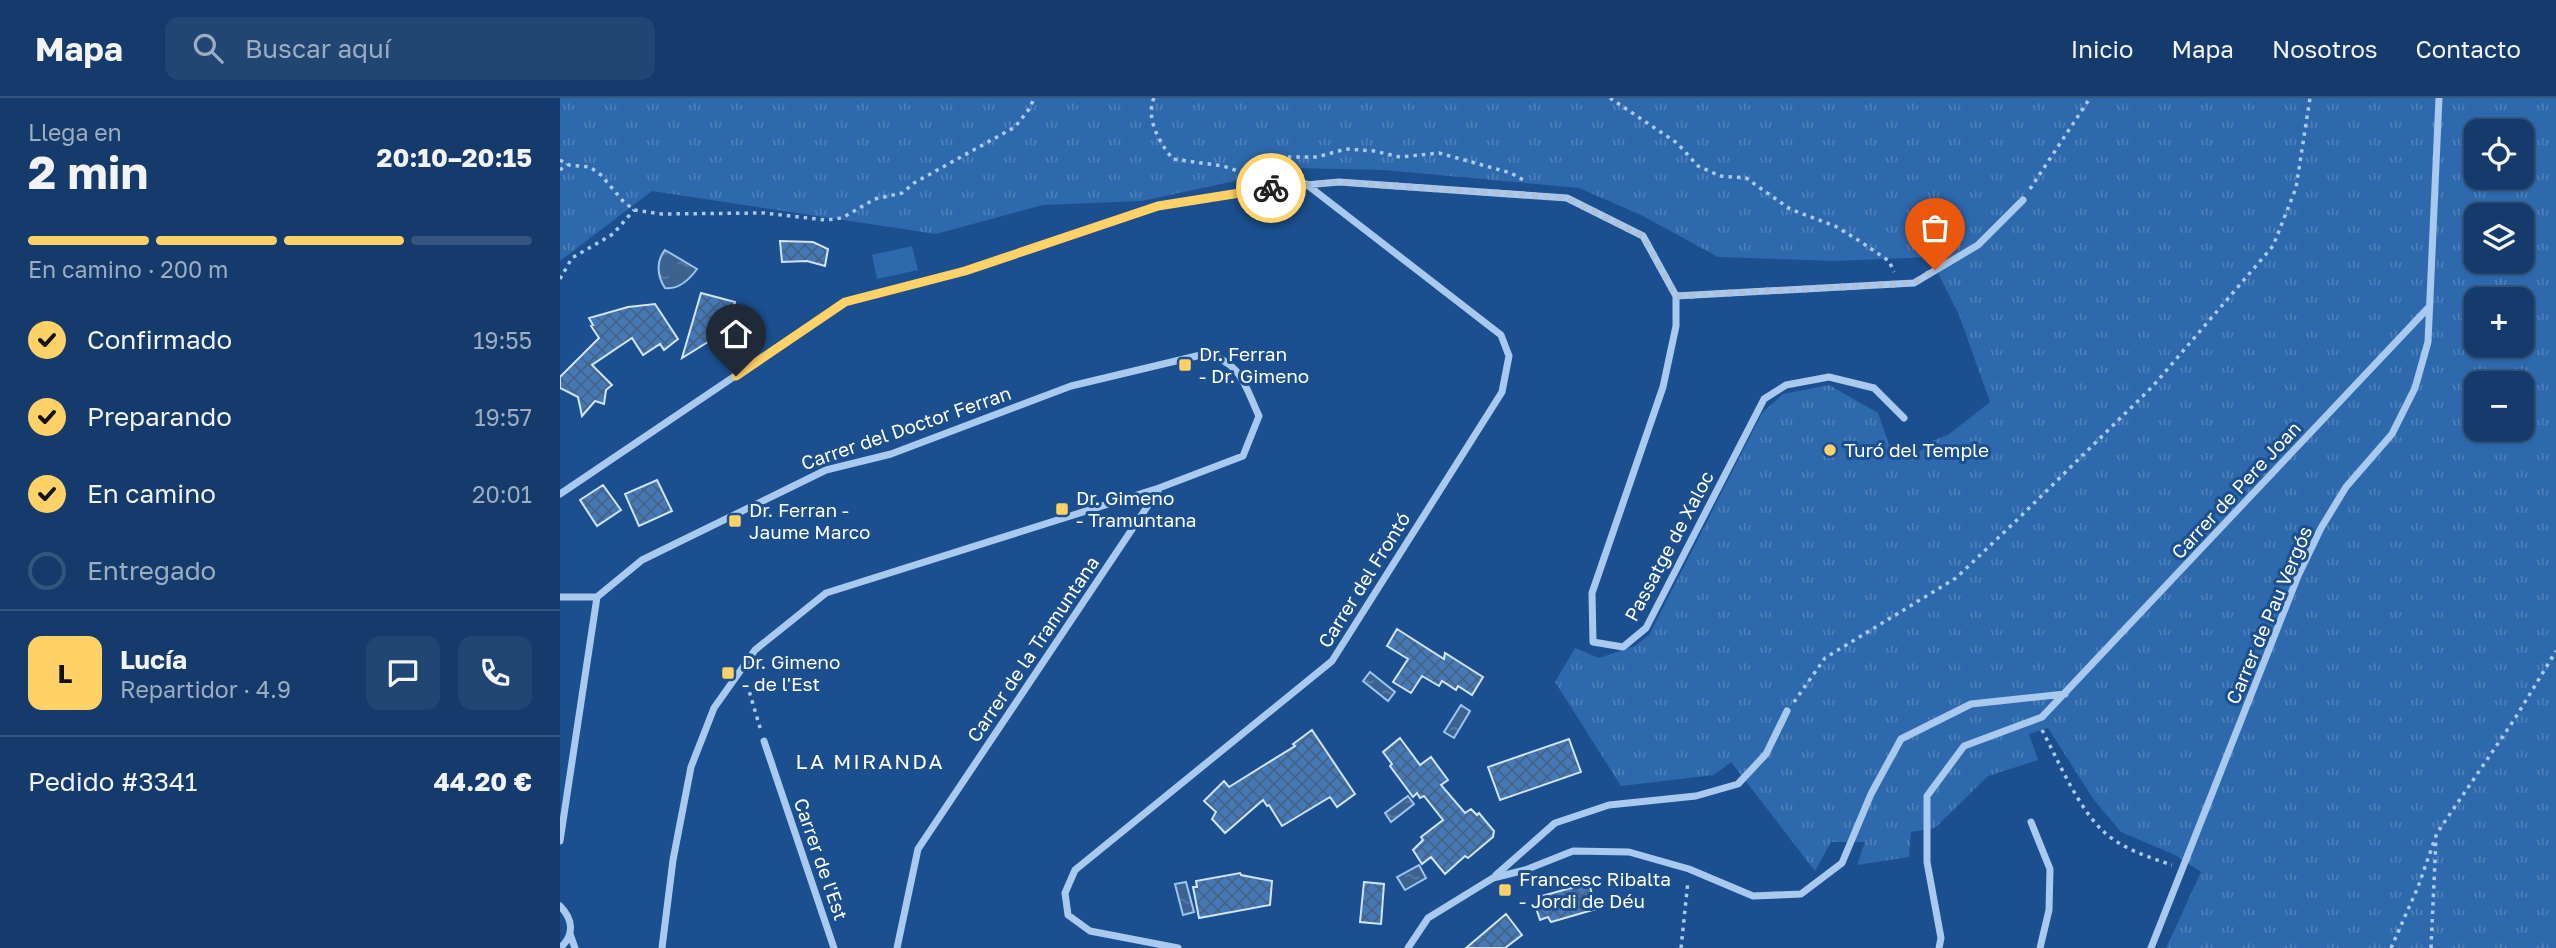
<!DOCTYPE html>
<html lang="es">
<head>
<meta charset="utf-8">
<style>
	:root { --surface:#143b6b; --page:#214673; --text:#f1f3f6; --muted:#9dadc1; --line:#33557e; --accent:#ffd166 }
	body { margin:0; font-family:"Golos Text",sans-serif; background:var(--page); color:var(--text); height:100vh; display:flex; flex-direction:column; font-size:26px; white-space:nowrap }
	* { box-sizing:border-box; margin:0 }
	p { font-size:23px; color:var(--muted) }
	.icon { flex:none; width:38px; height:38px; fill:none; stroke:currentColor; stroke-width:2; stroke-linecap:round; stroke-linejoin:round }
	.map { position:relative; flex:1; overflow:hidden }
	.details { display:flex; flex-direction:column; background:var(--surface); width:560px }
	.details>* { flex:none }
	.controls { position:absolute; left:1904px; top:21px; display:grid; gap:14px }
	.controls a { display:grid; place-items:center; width:70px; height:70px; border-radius:14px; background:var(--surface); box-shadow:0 2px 5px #0004,0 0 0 2px var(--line); font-size:35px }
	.pin { position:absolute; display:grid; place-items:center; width:60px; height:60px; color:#fff; margin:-72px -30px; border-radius:50% 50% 50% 0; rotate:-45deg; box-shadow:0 0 7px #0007 }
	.pin .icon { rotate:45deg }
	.courier { position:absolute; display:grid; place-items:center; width:70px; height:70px; margin:-35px; border:5px solid #ffd166; border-radius:50%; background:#fff; color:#222; box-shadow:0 2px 9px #0007 }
	.head em { font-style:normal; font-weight:700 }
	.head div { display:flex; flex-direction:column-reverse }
	.head { display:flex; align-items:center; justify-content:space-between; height:119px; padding:0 28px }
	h1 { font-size:46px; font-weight:700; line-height:52px }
	.bar { display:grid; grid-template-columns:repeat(4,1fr); gap:10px 7px; align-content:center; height:84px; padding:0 28px }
	.bar i { height:9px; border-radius:5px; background:var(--line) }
	.bar .selected { background:var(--accent) }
	.bar p { grid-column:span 4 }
	.line { display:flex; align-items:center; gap:18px; padding:0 28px; border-top:2px solid var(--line) }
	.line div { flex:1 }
	.round { display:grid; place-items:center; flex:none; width:74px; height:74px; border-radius:14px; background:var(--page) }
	ol { padding:0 28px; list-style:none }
	li { display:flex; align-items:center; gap:21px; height:77px }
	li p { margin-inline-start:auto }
	li .icon { padding:7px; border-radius:50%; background:var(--accent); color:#111; stroke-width:4 }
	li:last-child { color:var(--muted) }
	li i { width:38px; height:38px; border:4px solid var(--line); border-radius:50% }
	header { display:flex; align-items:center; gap:42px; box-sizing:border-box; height:98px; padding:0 35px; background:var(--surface); border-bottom:2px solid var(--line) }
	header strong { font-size:33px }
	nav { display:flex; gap:38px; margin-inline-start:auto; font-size:24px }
	.search { width:490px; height:63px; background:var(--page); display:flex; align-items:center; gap:18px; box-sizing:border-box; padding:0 24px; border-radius:14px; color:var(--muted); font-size:26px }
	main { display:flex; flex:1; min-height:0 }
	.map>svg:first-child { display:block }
</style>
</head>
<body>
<header>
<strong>Mapa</strong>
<div class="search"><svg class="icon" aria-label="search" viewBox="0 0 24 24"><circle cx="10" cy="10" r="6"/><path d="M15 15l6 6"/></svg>Buscar aquí</div>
<nav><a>Inicio</a><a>Mapa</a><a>Nosotros</a><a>Contacto</a></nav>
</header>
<main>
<section class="details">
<div class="head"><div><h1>2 min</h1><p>Llega en</p></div><em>20:10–20:15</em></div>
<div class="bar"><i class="selected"></i><i class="selected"></i><i class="selected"></i><i></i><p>En camino · 200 m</p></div>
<ol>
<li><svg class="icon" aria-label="check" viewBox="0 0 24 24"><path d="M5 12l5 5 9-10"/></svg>Confirmado<p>19:55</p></li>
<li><svg class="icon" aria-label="check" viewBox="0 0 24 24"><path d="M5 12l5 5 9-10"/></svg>Preparando<p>19:57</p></li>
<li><svg class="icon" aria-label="check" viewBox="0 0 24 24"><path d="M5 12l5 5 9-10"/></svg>En camino<p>20:01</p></li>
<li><i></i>Entregado</li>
</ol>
<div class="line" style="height:126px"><b class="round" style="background:var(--accent);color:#111">L</b><div><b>Lucía</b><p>Repartidor · 4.9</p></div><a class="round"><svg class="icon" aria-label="chat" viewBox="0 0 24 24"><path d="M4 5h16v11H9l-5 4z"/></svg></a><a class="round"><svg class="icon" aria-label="phone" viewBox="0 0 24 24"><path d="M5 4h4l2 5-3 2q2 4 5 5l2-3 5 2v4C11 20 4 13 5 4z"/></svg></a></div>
<div class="line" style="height:91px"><div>Pedido #3341</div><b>44.20 €</b></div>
</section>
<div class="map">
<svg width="1996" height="850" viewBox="0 0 1996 850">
	<defs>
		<pattern id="grass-tufts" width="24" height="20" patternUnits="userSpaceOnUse" patternTransform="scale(1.75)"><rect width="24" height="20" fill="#2e69ad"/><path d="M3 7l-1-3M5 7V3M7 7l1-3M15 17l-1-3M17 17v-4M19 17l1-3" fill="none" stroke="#4d80b9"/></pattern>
		<pattern id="water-ripples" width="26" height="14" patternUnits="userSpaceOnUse" patternTransform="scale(1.75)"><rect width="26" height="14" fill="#3c6290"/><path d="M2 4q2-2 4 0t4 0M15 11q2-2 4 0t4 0" fill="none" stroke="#597aa1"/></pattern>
		<pattern id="building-cross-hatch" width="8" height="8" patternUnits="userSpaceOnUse" patternTransform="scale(1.75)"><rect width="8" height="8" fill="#4478b7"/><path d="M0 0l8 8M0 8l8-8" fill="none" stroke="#486282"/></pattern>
	</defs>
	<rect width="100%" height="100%" fill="#1b4f8f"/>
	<path fill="url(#grass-tufts)" fill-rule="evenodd" d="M0,0H1996V850H1606L1641,774L1615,757L1561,734L1534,702L1488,630L1469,636L1478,662L1428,678L1375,730L1351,734L1349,759L1297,767L1305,744H1271L1255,773L1171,664L1154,677L1061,688L995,584L1015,550L1039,560L1075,548L1089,537L1202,315L1223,296L1269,287L1318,315L1331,353L1350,362L1372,343L1388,337L1430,304L1399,217L1370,159L1275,163L1158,159L1081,117L1019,90L824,72L735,70L582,103L483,107L376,136L92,93L0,163ZM1916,33H1962V79H1916ZM1916,117H1962V163H1916ZM1916,201H1962V247H1916ZM1916,285H1962V331H1916Z"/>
	<path fill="#2e69ad" d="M352,148L358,172L317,181L312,157Z"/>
	<path fill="url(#water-ripples)" stroke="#9cc4f0" stroke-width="2" d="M105,152L137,171C129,182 119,192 105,190C97,178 96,163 105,152Z
		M810,574L835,594L828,603L803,583Z
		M901,607L910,613L894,640L884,634Z
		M848,698L854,706L831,724L825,715Z
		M859,767L866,780L845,792L837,779Z
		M626,784L634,814L623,817L615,786Z"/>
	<path fill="url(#building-cross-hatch)" stroke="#cfe3fa" stroke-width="2" d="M220,143L253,144L268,151L265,168L247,163L222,164Z
		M141,195L175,204L165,241L156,239L122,260Z
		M95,206L118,241L104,252L100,246L83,257L72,240L32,267L52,287L46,292L44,306L35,303L22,318L18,299L0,290V279L39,240L31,228L33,227L29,220L68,209Z
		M97,382L112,413L79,428L65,396Z
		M43,387L61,412L37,428L20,402Z
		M837,531L884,561L885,555L923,579L912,597L898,588L896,592L882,583L879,588L862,578L851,595L833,584L848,561L827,548Z
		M752,632L795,696L777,709L770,699L722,728L709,707L707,708L703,702L665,735L652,721L656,714L644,703L664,683L669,689L735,648L733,646Z
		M840,640L860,667L871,659L888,682L881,687L905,715L911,711L917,717L919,715L934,733L933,739L908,760L905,758L885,776L871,759L862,766L853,752L863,742L861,739L883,722L864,698L860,700L857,695L853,699L830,668L832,666L823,654Z
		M1009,641L1021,674L940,702L928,669Z
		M680,775L681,777L712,783L710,807L639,820L633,789H637L636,783Z
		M804,784L824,786L821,826L800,824Z
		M1029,785L1036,811L991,824L988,819L980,822L975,807L984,805L982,798Z
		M946,816L962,837L945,850H906Z"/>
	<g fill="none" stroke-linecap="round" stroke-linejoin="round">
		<path stroke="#a9c9ee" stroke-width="3.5" stroke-dasharray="3.5 5" stroke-linecap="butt" d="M594,0C585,20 600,46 613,61L663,68L681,74L693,73L718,59H757L786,51L814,53L840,59L879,55L951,75L967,84
			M1050,0L1117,45L1138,68L1160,78L1186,80L1230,111L1275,128L1298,142L1329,163L1334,174
			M0,62L9,67L30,69L41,77L63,103L74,112L102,116L204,115L266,122L282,120L315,101L342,95L354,85L455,29L470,10L474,0
			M0,72L7,66
			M1470,91L1530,0
			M0,181L12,160L53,136L74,112
			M187,586L201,633
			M1234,604L1265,560L1396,480L1459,420L1593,288L1713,148L1736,90L1750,0
			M1482,632C1499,664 1518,710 1544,734C1563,751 1588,759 1612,767
			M1121,850L1128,783
			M1831,850L1858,789L1877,735L1954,622L1996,553
			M1871,850L1876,741"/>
		<path stroke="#a9c9ee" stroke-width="7" d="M1116,198L1354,185L1418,147L1463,102
			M0,396L285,204L405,173L598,108L702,91L779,84L1007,100L1083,138L1116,198V228L1103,289L1032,495L1033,544L1063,549L1086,530L1204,301L1226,287L1269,279L1314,290L1344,320
			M0,499H37
			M37,499L82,462L266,372L331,356L511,288L645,256C681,263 685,288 699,318L683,358L599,390L266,495L195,552L154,610L131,669L113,762L102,850
			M204,643L274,850
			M1471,724L1490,771L1489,812L1480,850
			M0,743L37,499
			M936,777L995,725L1049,707L1136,698L1178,686L1206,656L1227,613
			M0,808C13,821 15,837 0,850
			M10,836L15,850
			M337,850L358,751L599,391
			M618,850L530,833L508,817L505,795L515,772L772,563L942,294L949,258L941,237L746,86
			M848,850L868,820L933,780L965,772L1013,753L1069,754L1129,771L1193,798L1241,796L1282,765L1311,696L1341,641L1411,606L1505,596
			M1379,850L1381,840L1367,764V698L1404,648L1482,619L1869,209
			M1591,850L1738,478L1761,430L1786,389L1832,336L1855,290L1868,244L1879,0"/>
	</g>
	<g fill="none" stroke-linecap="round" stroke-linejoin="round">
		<path stroke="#afc1d8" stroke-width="7" stroke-dasharray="0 12.6" d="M711,90L779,84L1007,100L1083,138L1116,198L1354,185L1375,172"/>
		<path stroke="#ffd166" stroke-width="9" d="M176,278L285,204L405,173L598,108L711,90"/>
	</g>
	<g fill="#ffd166" stroke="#1b4f8f" stroke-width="2.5">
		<rect x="618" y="260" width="14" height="14" rx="3.5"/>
		<circle cx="1270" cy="352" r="7"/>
		<rect x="495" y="404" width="14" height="14" rx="3.5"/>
		<rect x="168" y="416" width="14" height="14" rx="3.5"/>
		<rect x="161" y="568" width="14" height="14" rx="3.5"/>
		<rect x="938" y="785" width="14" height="14" rx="3.5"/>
	</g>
	<g text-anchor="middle" stroke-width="6" stroke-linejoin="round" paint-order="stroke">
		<g font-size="19" fill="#fff" stroke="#1b4f8f" text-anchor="start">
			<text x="639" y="263">Dr. Ferran<tspan x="639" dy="22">- Dr. Gimeno</tspan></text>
			<text x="1284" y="359">Turó del Temple</text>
			<text x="516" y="407">Dr. Gimeno<tspan x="516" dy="22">- Tramuntana</tspan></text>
			<text x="189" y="419">Dr. Ferran -<tspan x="189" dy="22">Jaume Marco</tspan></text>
			<text x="182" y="571">Dr. Gimeno<tspan x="182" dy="22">- de l'Est</tspan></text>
			<text x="959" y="788">Francesc Ribalta<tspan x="959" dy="22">- Jordi de Déu</tspan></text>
		</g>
		<g font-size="19" fill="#fff" stroke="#1b4f8f">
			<text transform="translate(346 330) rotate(-19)" y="7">Carrer del Doctor Ferran</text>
			<text transform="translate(1676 392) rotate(-47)" y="7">Carrer de Pere Joan</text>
			<text transform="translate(1109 448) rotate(-62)" y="7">Passatge de Xaloc</text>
			<text transform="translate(804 482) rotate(-58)" y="7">Carrer del Frontó</text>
			<text transform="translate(1709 517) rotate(-67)" y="7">Carrer de Pau Vergós</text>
			<text transform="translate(473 551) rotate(-56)" y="7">Carrer de la Tramuntana</text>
			<text transform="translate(261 761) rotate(71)" y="7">Carrer de l'Est</text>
		</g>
		<g font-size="21" letter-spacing="2" fill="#fff" stroke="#1b4f8f">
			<text x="310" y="671">LA MIRANDA</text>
		</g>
	</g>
</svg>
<div class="controls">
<a><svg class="icon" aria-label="locate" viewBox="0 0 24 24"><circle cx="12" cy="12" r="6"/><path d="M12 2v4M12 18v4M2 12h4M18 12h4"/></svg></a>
<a><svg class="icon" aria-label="layers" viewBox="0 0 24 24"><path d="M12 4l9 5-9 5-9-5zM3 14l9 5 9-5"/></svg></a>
<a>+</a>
<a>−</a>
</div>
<div class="pin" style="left:1375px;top:172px;background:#ea580c"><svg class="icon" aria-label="bag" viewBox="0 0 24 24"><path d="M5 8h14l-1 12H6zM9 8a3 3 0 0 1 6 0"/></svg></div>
<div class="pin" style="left:176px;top:278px;background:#1f2937"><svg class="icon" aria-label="home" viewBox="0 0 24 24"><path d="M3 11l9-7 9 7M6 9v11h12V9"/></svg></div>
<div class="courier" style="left:711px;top:90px"><svg class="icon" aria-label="bike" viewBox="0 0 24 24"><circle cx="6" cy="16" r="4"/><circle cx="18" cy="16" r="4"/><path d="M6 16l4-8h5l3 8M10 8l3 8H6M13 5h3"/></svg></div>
</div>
</main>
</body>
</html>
